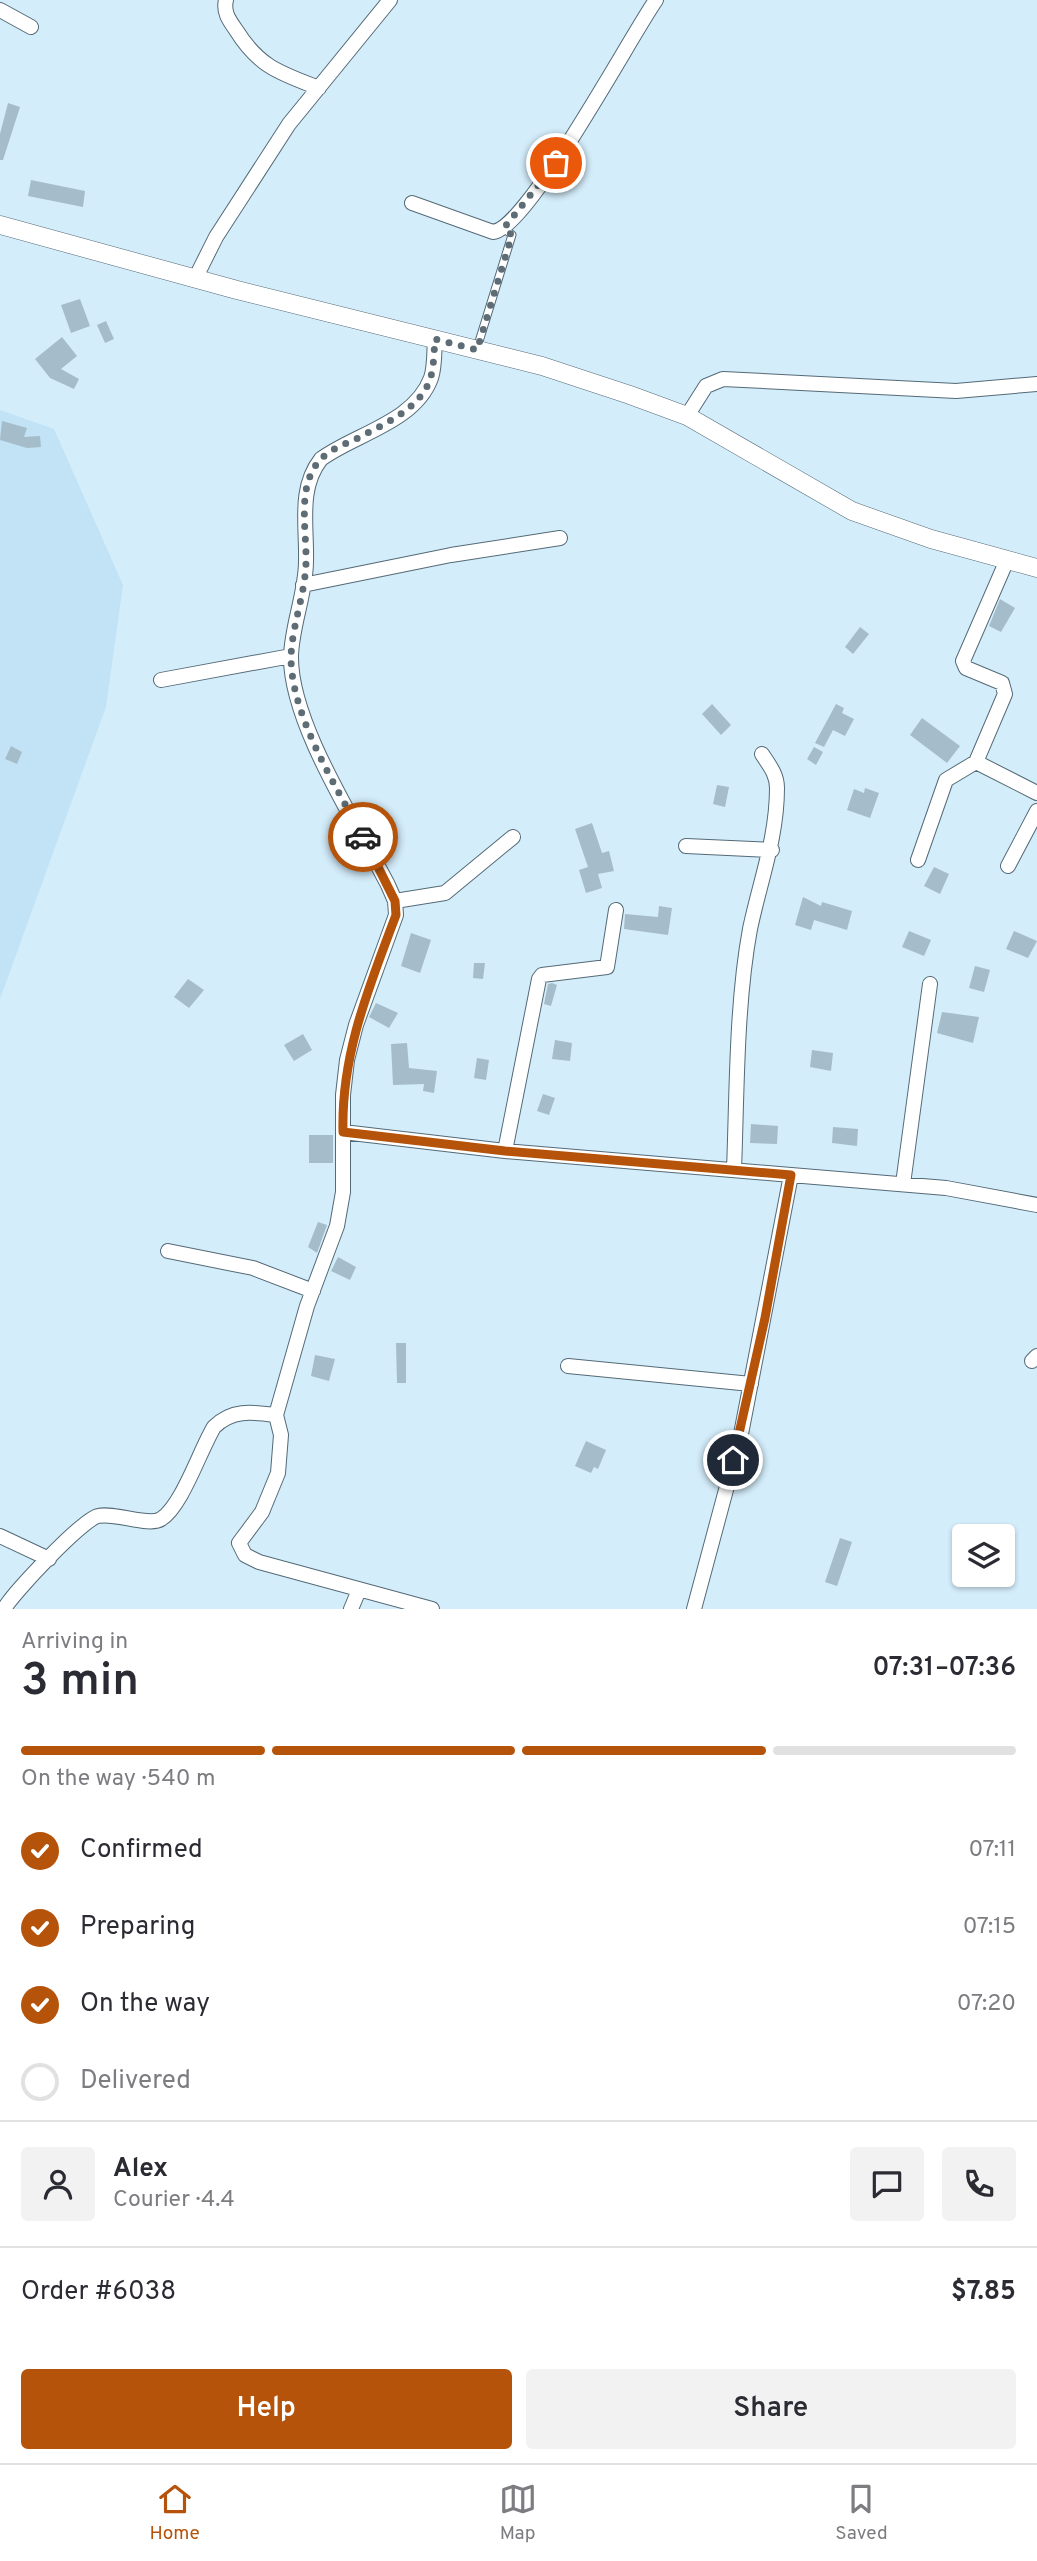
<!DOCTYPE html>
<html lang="en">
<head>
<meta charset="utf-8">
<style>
	:root { --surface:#fff; --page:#f2f2f3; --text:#2b2b33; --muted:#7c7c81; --line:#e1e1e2; --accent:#b45309 }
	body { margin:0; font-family:Overpass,sans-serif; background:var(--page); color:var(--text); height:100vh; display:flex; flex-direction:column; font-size:26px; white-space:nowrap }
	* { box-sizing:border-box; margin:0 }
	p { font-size:23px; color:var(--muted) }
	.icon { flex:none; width:38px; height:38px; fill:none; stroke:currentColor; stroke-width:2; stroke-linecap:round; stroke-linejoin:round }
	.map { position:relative; height:1609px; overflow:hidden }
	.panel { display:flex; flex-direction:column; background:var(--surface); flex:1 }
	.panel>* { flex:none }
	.controls { position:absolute; left:952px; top:1524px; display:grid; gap:14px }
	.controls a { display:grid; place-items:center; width:63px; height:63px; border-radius:7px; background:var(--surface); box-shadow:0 2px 5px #0004; font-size:35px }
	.pin { position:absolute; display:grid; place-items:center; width:60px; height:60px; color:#fff; margin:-30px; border:4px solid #fff; border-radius:50%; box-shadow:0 2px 7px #0007 }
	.courier { position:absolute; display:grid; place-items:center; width:70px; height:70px; margin:-35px; border:5px solid #b45309; border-radius:50%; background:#fff; color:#222; box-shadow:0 2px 9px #0007 }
	.headline em { font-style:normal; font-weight:600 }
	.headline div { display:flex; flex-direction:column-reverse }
	.headline { display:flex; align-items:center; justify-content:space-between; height:119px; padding:0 21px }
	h1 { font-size:46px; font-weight:600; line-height:52px }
	.bar { display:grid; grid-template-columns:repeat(4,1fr); gap:10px 7px; align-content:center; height:84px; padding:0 21px }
	.bar i { height:9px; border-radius:5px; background:var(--line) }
	.bar .current { background:var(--accent) }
	.bar p { grid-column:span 4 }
	.line { display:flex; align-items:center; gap:18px; padding:0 21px; border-top:2px solid var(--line) }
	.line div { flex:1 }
	.round { display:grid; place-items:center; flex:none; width:74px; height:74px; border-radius:7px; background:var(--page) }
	ol { padding:0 21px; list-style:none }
	li { display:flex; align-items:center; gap:21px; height:77px }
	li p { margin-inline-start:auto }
	li .icon { padding:7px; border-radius:50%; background:var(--accent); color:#fff; stroke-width:4 }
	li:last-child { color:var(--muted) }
	li i { width:38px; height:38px; border:4px solid var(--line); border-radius:50% }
	.button { display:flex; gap:14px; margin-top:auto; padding:14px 21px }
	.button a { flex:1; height:80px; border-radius:7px; background:var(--accent); color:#fff; font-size:28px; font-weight:600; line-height:80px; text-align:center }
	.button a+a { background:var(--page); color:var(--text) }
	.menu { display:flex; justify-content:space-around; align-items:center; height:98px; border-top:2px solid var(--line); background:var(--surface); font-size:19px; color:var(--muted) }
	.menu a { display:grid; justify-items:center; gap:4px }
	.menu .current { color:var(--accent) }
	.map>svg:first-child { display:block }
</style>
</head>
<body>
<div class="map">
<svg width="1037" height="1609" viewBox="0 0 1037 1609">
	<rect width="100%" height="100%" fill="#d4edfb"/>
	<path fill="#c2e3f5" d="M0,410L54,429L123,585L106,707L0,999Z"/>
	<path fill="#a5bdca" d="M8,103L20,107L3,160H0V134Z
		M31,180L85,191L83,207L28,196Z
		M80,299L90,326L71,333L61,305Z
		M106,321L114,339L105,343L97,325Z
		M62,337L77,356L61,369L79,379L74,389L50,378L35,359Z
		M2,421L27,428L24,437L40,436L41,447L27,448L0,440Z
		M1000,599L1015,608L1001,632L989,626Z
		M860,627L869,634L853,654L845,647Z
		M712,704L731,725L721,735L702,714Z
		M836,704L844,708L842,713L854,719L845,736L833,730L824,747L815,743Z
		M922,718L960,746L947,763L910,735Z
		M11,746L22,752L17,764L5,759Z
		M814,747L823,752L816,765L807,759Z
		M717,785L729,787L725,807L713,804Z
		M865,788L879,793L870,818L847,810L854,789L864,793Z
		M592,823L602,853L609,851L614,871L598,874L602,888L586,893L579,870L588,867L575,829Z
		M934,867L949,874L940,894L924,886Z
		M803,897L821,906L822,902L852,911L847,930L814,920L811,930L795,925Z
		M659,906L672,908L668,935L624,929L625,914L658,917Z
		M909,931L931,940L924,956L902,947Z
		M1014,931L1037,941L1028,958L1006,949Z
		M411,933L431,940L420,973L401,966Z
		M474,963H485L483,979L473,978Z
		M975,966L990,970L984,992L969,988Z
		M188,979L204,990L189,1008L174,997Z
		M552,983L557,985L551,1006L544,1004L548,984Z
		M376,1003L398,1013L389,1028L369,1017Z
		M942,1012L979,1017L973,1043L937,1033Z
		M303,1034L312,1050L294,1061L284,1045Z
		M555,1040L572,1043L570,1061L552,1059Z
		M407,1043L409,1068L437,1071L434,1093L423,1091L424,1084L393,1085L391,1044Z
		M812,1050L833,1053L831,1071L810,1067Z
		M477,1058L489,1060L486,1080L474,1078Z
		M543,1094L555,1098L549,1115L537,1111Z
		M751,1124L778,1126L777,1144L750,1143Z
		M833,1127L858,1129L857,1146L832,1143Z
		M309,1135H333V1163H309Z
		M318,1222L327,1225L317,1253L308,1247Z
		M338,1257L356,1267L350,1280L331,1271Z
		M396,1343H406V1383H397Z
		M315,1355L335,1359L329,1381L311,1376Z
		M586,1441L606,1450L598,1469L594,1467L591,1473L575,1466Z
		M840,1538L852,1542L837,1586L825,1582Z"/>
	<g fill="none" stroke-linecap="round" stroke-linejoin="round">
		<defs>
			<path id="service" d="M477,348L512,235L504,228"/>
			<path id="minor" d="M226,0C223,12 229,20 236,30C259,67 280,73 319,88
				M0,10L31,27
				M412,203L493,232C528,228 630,37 656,0
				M196,277L216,237L289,124L390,0
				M687,416L706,386L723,379L956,391L1037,384
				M303,585L451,555L560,538
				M161,680L291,656
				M976,762L1037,793
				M686,846L772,850
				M918,860L946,780L976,762L1005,694L1002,683L966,668L963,661L1007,560
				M1008,866L1037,811
				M395,901L445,893L513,837
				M343,1132L505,1151L791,1175
				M505,1151L539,979L542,975L607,967L616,910
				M734,1170C737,1093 736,1005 750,929C760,881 777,838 777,788C777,774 769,765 762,754
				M903,1184L930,984
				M168,1251L253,1268L313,1291
				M1032,1361L1037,1356
				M568,1366L751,1384
				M0,1536L49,1559
				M4,1609C13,1593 83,1519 98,1516C115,1512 149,1527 161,1519C182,1506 200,1450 214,1427C232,1409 252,1412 276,1415
				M351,1609L359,1590
				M432,1609L259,1562L245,1555L239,1543L262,1512L278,1473L281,1435L276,1415L307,1306L337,1226L343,1192V1095L347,1060L356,1025L396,915L395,901L388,885C357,824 290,723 291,656C292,624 306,593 306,561C307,526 298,488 321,459C355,434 415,422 431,378C435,367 434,351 435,339
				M694,1609L741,1434L791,1175L946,1188L1037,1205"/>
			<path id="tertiary" d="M0,225L237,290L542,366L630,395L687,416L852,511L931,539L1037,568"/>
		</defs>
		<use href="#service" stroke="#546a76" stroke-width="9"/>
		<use href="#minor" stroke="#546a76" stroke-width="16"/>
		<use href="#tertiary" stroke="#546a76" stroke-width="19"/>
		<use href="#service" stroke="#fff" stroke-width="7"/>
		<use href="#minor" stroke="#fff" stroke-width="14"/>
		<use href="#tertiary" stroke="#fff" stroke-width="18"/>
	</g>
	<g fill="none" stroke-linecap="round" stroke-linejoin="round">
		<path stroke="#5e6d75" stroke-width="7" stroke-dasharray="0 12.6" d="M363,837C336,786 291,716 291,657C292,625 305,595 306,563C307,531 296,486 320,460C329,450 343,445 356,439C382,425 423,408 431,376C434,365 434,351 435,339L477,350L512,235L504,228L556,163"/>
		<path stroke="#b45309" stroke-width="9" d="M363,837L395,901L396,915C369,987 341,1054 343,1132L505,1151L791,1175L765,1318L733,1460"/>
	</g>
</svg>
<div class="controls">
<a><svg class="icon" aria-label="layers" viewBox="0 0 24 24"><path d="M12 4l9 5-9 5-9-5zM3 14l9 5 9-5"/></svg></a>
</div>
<div class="pin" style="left:556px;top:163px;background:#ea580c"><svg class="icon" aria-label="bag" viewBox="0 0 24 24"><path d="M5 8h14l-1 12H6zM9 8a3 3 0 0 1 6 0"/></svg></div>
<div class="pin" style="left:733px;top:1460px;background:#1f2937"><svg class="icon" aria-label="home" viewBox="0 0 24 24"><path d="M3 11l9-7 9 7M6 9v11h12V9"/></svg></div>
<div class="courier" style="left:363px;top:837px"><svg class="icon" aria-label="car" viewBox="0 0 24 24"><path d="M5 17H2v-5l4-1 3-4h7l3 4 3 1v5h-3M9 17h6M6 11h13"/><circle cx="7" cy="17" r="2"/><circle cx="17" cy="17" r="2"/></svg></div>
</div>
<section class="panel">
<div class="headline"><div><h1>3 min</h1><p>Arriving in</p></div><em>07:31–07:36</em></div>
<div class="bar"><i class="current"></i><i class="current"></i><i class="current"></i><i></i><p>On the way · 540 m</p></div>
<ol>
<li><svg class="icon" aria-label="check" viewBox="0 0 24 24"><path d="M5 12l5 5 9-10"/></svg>Confirmed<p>07:11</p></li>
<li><svg class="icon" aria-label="check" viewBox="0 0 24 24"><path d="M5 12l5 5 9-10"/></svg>Preparing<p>07:15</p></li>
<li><svg class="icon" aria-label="check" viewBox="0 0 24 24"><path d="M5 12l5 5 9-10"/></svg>On the way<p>07:20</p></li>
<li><i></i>Delivered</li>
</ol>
<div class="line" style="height:126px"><a class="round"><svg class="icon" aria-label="person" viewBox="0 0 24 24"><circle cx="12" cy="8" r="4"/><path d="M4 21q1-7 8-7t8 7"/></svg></a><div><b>Alex</b><p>Courier · 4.4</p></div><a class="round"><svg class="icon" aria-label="chat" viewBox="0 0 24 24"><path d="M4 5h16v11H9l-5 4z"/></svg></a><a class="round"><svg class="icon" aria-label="phone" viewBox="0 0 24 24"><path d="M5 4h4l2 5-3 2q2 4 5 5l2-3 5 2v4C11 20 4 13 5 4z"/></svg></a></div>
<div class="line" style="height:91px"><div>Order #6038</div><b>$7.85</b></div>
<div class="button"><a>Help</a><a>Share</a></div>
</section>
<nav class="menu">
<a class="current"><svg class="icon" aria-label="home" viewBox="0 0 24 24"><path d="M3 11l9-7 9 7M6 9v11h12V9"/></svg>Home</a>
<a><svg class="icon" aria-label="map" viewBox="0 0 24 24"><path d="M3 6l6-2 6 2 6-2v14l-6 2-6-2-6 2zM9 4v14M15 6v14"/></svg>Map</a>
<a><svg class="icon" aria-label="saved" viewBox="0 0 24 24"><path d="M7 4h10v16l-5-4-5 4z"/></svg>Saved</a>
</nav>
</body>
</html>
